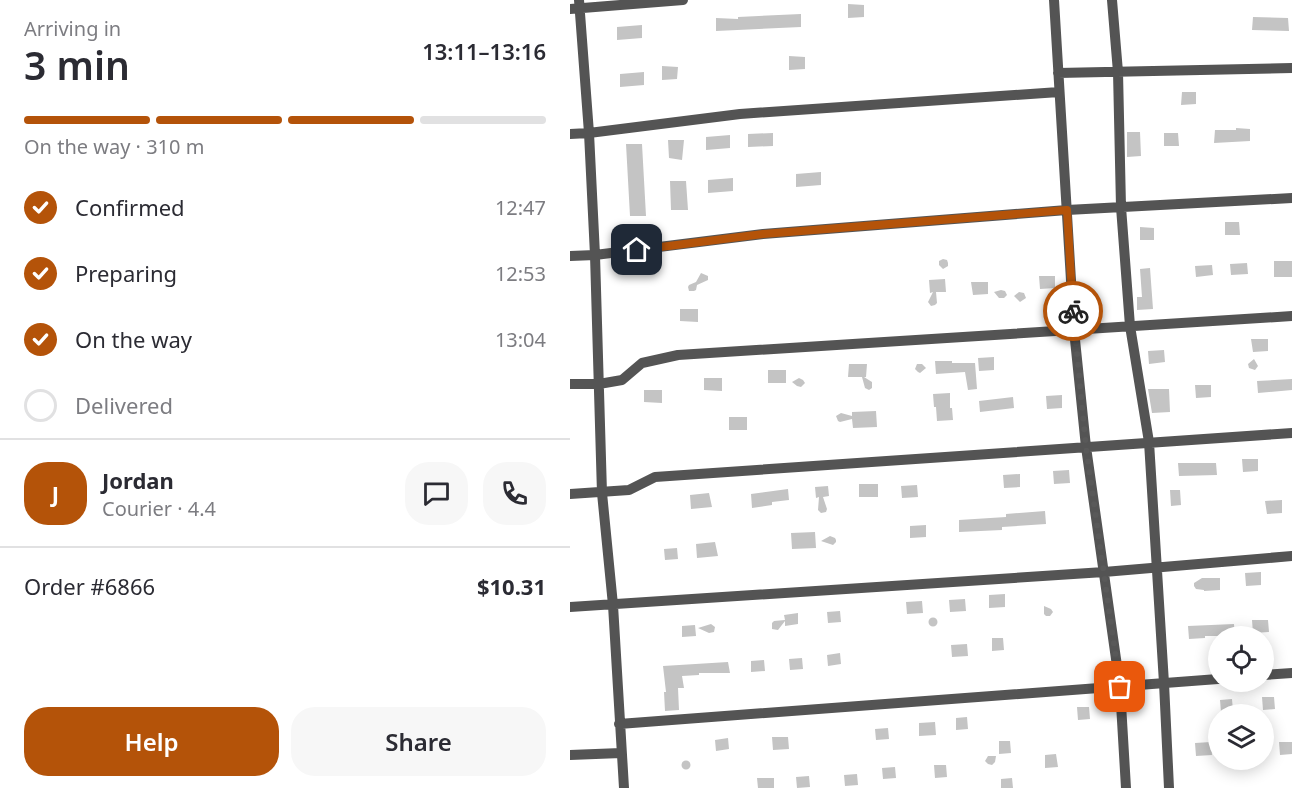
<!DOCTYPE html>
<html lang="en">
<head>
<meta charset="utf-8">
<style>
	:root { --surface:#fff; --page:#f7f7f7; --text:#2b2b33; --muted:#7c7c81; --line:#e1e1e2; --accent:#b45309 }
	body { margin:0; font-family:"Noto Sans",sans-serif; background:var(--page); color:var(--text); height:100vh; display:flex; flex-direction:column; font-size:22px; white-space:nowrap }
	* { box-sizing:border-box; margin:0 }
	p { font-size:20px; color:var(--muted) }
	.icon { flex:none; width:33px; height:33px; fill:none; stroke:currentColor; stroke-width:2; stroke-linecap:round; stroke-linejoin:round }
	.map { position:relative; flex:1; overflow:hidden }
	.details { display:flex; flex-direction:column; background:var(--surface); width:570px }
	.details>* { flex:none }
	.controls { position:absolute; left:638px; top:626px; display:grid; gap:12px }
	.controls a { display:grid; place-items:center; width:66px; height:66px; border-radius:50%; background:var(--surface); box-shadow:0 3px 15px #0003; font-size:30px }
	.pin { position:absolute; display:grid; place-items:center; width:51px; height:51px; color:#fff; margin:-26px; border-radius:12px; box-shadow:0 3px 9px #0006 }
	.courier { position:absolute; display:grid; place-items:center; width:60px; height:60px; margin:-30px; border:4px solid #b45309; border-radius:50%; background:#fff; color:#222; box-shadow:0 2px 8px #0007 }
	.summary em { font-style:normal; font-weight:600 }
	.summary div { display:flex; flex-direction:column-reverse }
	.summary { display:flex; align-items:center; justify-content:space-between; height:102px; padding:0 24px }
	h1 { font-size:39px; font-weight:600; line-height:45px }
	.bar { display:grid; grid-template-columns:repeat(4,1fr); gap:9px 6px; align-content:center; height:72px; padding:0 24px }
	.bar i { height:8px; border-radius:4px; background:var(--line) }
	.bar .active { background:var(--accent) }
	.bar p { grid-column:span 4 }
	.line { display:flex; align-items:center; gap:15px; padding:0 24px; border-top:2px solid var(--line) }
	.line div { flex:1 }
	.round { display:grid; place-items:center; flex:none; width:63px; height:63px; border-radius:24px; background:var(--page) }
	ol { padding:0 24px; list-style:none }
	li { display:flex; align-items:center; gap:18px; height:66px }
	li p { margin-inline-start:auto }
	li .icon { padding:6px; border-radius:50%; background:var(--accent); color:#fff; stroke-width:4 }
	li:last-child { color:var(--muted) }
	li i { width:33px; height:33px; border:3px solid var(--line); border-radius:50% }
	.action { display:flex; gap:12px; margin-top:auto; padding:12px 24px }
	.action a { flex:1; height:69px; border-radius:24px; background:var(--accent); color:#fff; font-size:24px; font-weight:600; line-height:69px; text-align:center }
	.action a+a { background:var(--page); color:var(--text) }
	main { display:flex; flex:1; min-height:0 }
	.map>svg:first-child { display:block }
</style>
</head>
<body>
<main>
<section class="details">
<div class="summary"><div><h1>3 min</h1><p>Arriving in</p></div><em>13:11–13:16</em></div>
<div class="bar"><i class="active"></i><i class="active"></i><i class="active"></i><i></i><p>On the way · 310 m</p></div>
<ol>
<li><svg class="icon" aria-label="check" viewBox="0 0 24 24"><path d="M5 12l5 5 9-10"/></svg>Confirmed<p>12:47</p></li>
<li><svg class="icon" aria-label="check" viewBox="0 0 24 24"><path d="M5 12l5 5 9-10"/></svg>Preparing<p>12:53</p></li>
<li><svg class="icon" aria-label="check" viewBox="0 0 24 24"><path d="M5 12l5 5 9-10"/></svg>On the way<p>13:04</p></li>
<li><i></i>Delivered</li>
</ol>
<div class="line" style="height:108px"><b class="round" style="background:var(--accent);color:#fff">J</b><div><b>Jordan</b><p>Courier · 4.4</p></div><a class="round"><svg class="icon" aria-label="chat" viewBox="0 0 24 24"><path d="M4 5h16v11H9l-5 4z"/></svg></a><a class="round"><svg class="icon" aria-label="phone" viewBox="0 0 24 24"><path d="M5 4h4l2 5-3 2q2 4 5 5l2-3 5 2v4C11 20 4 13 5 4z"/></svg></a></div>
<div class="line" style="height:78px"><div>Order #6866</div><b>$10.31</b></div>
<div class="action"><a>Help</a><a>Share</a></div>
</section>
<div class="map">
<svg width="722" height="788" viewBox="0 0 722 788">
	<rect width="100%" height="100%" fill="#fff"/>
	<path fill="#c4c4c4" d="M278,4L294,5V17L278,18Z
		M231,14V27L146,31V18L168,19V17Z
		M683,17L718,18L719,31L682,30Z
		M72,25V38L47,40V27Z
		M219,56L235,57V69L219,70Z
		M92,66L108,67L107,79L92,80Z
		M74,72V85L50,87V74Z
		M612,92H626V104L611,105Z
		M666,128L680,129V141L644,143L645,130H666Z
		M557,132H570L571,156L557,157Z
		M203,133V146L178,147V134Z
		M594,133H608L609,146H594Z
		M160,135V148L136,150V137Z
		M98,140H114L112,160L99,158Z
		M56,144H72L76,216H60Z
		M251,172V185L226,187V174Z
		M163,178V191L138,193V180Z
		M100,181H116L118,210H101Z
		M655,222H669L670,235H655Z
		M570,227L584,228V240H570Z
		M373,259L377,260L378,263V266L373,269L369,265V261Z
		M704,261H722V277H704Z
		M677,263L678,274L661,275L660,264Z
		M642,265L643,275L626,277L625,266Z
		M580,268L583,309L567,310V297H572L570,269Z
		M131,273L138,276V280L127,285L126,290L124,291H119L118,287L119,285L126,282Z
		M469,276H485V288L470,289Z
		M375,279L376,292H366L367,303L365,305L361,306L358,302L363,292L360,293L359,280Z
		M401,282H418V294L403,295Z
		M431,290L435,291L437,295L434,298H429L424,292Z
		M449,292L454,293L456,298L450,302L444,296Z
		M110,309H128V322L110,321Z
		M681,339H698V351L683,352Z
		M594,350L595,362L579,364L578,351Z
		M424,357V370L409,371L408,358Z
		M684,359L688,366L685,370L679,368L678,364Z
		M365,361H382V363H405L407,389L398,390L395,372L366,374Z
		M279,364H297L296,377H294L302,382V388L299,390L295,388L292,377H278Z
		M347,364H352L356,368L350,373L348,372L345,369Z
		M198,370H216V383H198Z
		M134,378H152V391L134,390Z
		M229,378L233,380L235,383L231,387L227,386L222,382Z
		M722,379V390L688,393L687,381Z
		M625,385H641V397L626,398Z
		M578,389H599L600,412L582,413Z
		M74,390H92V403L74,402Z
		M380,393V408H382L383,420L367,421L366,407H364L363,394Z
		M492,395V408L477,409L476,396Z
		M443,397L444,408L410,412L409,401Z
		M306,411L307,427L283,428L282,419L270,422L268,421L266,416L271,413L282,416V412Z
		M159,417H177V430H159Z
		M672,459H688V471L673,472Z
		M608,463H646L647,475L609,476Z
		M499,470L500,483L484,484L483,471Z
		M450,474V487L434,488L433,475Z
		M289,484H308V497H289Z
		M347,485L348,497L332,498L331,486Z
		M258,486L259,496L253,497L257,509L256,512L251,513L248,510L249,497L246,498L245,487Z
		M218,489L219,500L202,502V505L182,508L181,494Z
		M600,490H610L611,505L601,506Z
		M139,493L142,507L121,509L120,495Z
		M712,500V513L697,514L695,501Z
		M475,511L476,524L432,527V530L389,532V520L436,517V514Z
		M356,525V537L340,538V526Z
		M245,532L246,548L222,549L221,533Z
		M260,536L265,538L266,540V542L263,545L251,541Z
		M145,542L148,556L127,558L126,544Z
		M107,548L108,559L95,560L94,549Z
		M691,572V585L676,586L675,573Z
		M632,578H650V590L634,591V590L626,589L624,586V583Z
		M435,594V607L419,608V595Z
		M395,599L396,611L380,612L379,600Z
		M352,601L353,613L337,614L336,602Z
		M474,606L481,609L483,612L480,616H476L474,614Z
		M270,611L271,622L258,623L257,612Z
		M228,613V624L215,626V621L208,630L202,629V623L204,621L215,620L214,615Z
		M358.5 622a4.5 4.5 0 1 1 9 0a4.5 4.5 0 1 1-9 0Z
		M682,620H698L699,632L683,633Z
		M141,624L145,627L144,632L139,633L128,628Z
		M664,624L665,636H635V638L619,639L618,626Z
		M125,625L126,636L112,637V626Z
		M422,638H433L434,650L422,651Z
		M397,644L398,656L382,657L381,645Z
		M270,653L271,664L258,666L257,655Z
		M232,658L233,669L220,670L219,659Z
		M194,660L195,671L181,672V661Z
		M158,662L160,673H129V675L112,676L114,688H108L109,710L95,711L94,692H96L93,666Z
		M692,697H704L705,709L693,710Z
		M662,699L663,711L651,712L650,700Z
		M507,707H519L520,719L508,720Z
		M397,717L398,729L386,730V718Z
		M365,722L366,735L349,736V723Z
		M318,728L319,739L306,740L305,729Z
		M202,737H218L219,749L203,750Z
		M158,738L159,749L146,751L145,740Z
		M429,741H440L441,753L429,754Z
		M641,742L642,755L626,756L625,743Z
		M709,742H722V754L710,755Z
		M486,754L488,767L475,768V755Z
		M418,756H426L425,762L422,765L418,764L415,761Z
		M111.5 765a4.5 4.5 0 1 1 9 0a4.5 4.5 0 1 1-9 0Z
		M364,765H376L377,777L365,778Z
		M325,767L326,778L313,779L312,768Z
		M287,774L288,785L275,786L274,775Z
		M239,776L240,787L227,788L226,777Z
		M187,778H204V788H188Z
		M442,778L443,788H431V779Z"/>
	<g fill="none" stroke-linecap="round" stroke-linejoin="round">
		<path stroke="#545454" stroke-width="10" d="M9,0L19,133L25,255L32,493L43,605L54,788
			M484,0L504,330L516,447L550,687L556,788
			M542,0L548,72L551,207L560,326L579,442L594,683L599,788
			M0,9L113,0
			M488,73L722,68
			M0,134L19,133L170,114L489,92
			M0,256L25,255L193,234L497,210L722,198
			M0,384H29L52,380L72,363L108,355L722,316
			M0,494L59,490L85,477L722,433
			M0,607L534,572L722,556
			M693,675L722,673
			M49,724L648,679
			M0,755L51,753"/>
	</g>
	<g fill="none" stroke-linecap="round" stroke-linejoin="round">
		<path stroke="#595959" stroke-width="6" stroke-dasharray="0 10.8" d="M503,311L516,447L550,687"/>
		<path stroke="#b45309" stroke-width="8" d="M67,250L193,234L497,210L503,311"/>
	</g>
</svg>
<div class="controls">
<a><svg class="icon" aria-label="locate" viewBox="0 0 24 24"><circle cx="12" cy="12" r="6"/><path d="M12 2v4M12 18v4M2 12h4M18 12h4"/></svg></a>
<a><svg class="icon" aria-label="layers" viewBox="0 0 24 24"><path d="M12 4l9 5-9 5-9-5zM3 14l9 5 9-5"/></svg></a>
</div>
<div class="pin" style="left:550px;top:687px;background:#ea580c"><svg class="icon" aria-label="bag" viewBox="0 0 24 24"><path d="M5 8h14l-1 12H6zM9 8a3 3 0 0 1 6 0"/></svg></div>
<div class="pin" style="left:67px;top:250px;background:#1f2937"><svg class="icon" aria-label="home" viewBox="0 0 24 24"><path d="M3 11l9-7 9 7M6 9v11h12V9"/></svg></div>
<div class="courier" style="left:503px;top:311px"><svg class="icon" aria-label="bike" viewBox="0 0 24 24"><circle cx="6" cy="16" r="4"/><circle cx="18" cy="16" r="4"/><path d="M6 16l4-8h5l3 8M10 8l3 8H6M13 5h3"/></svg></div>
</div>
</main>
</body>
</html>
